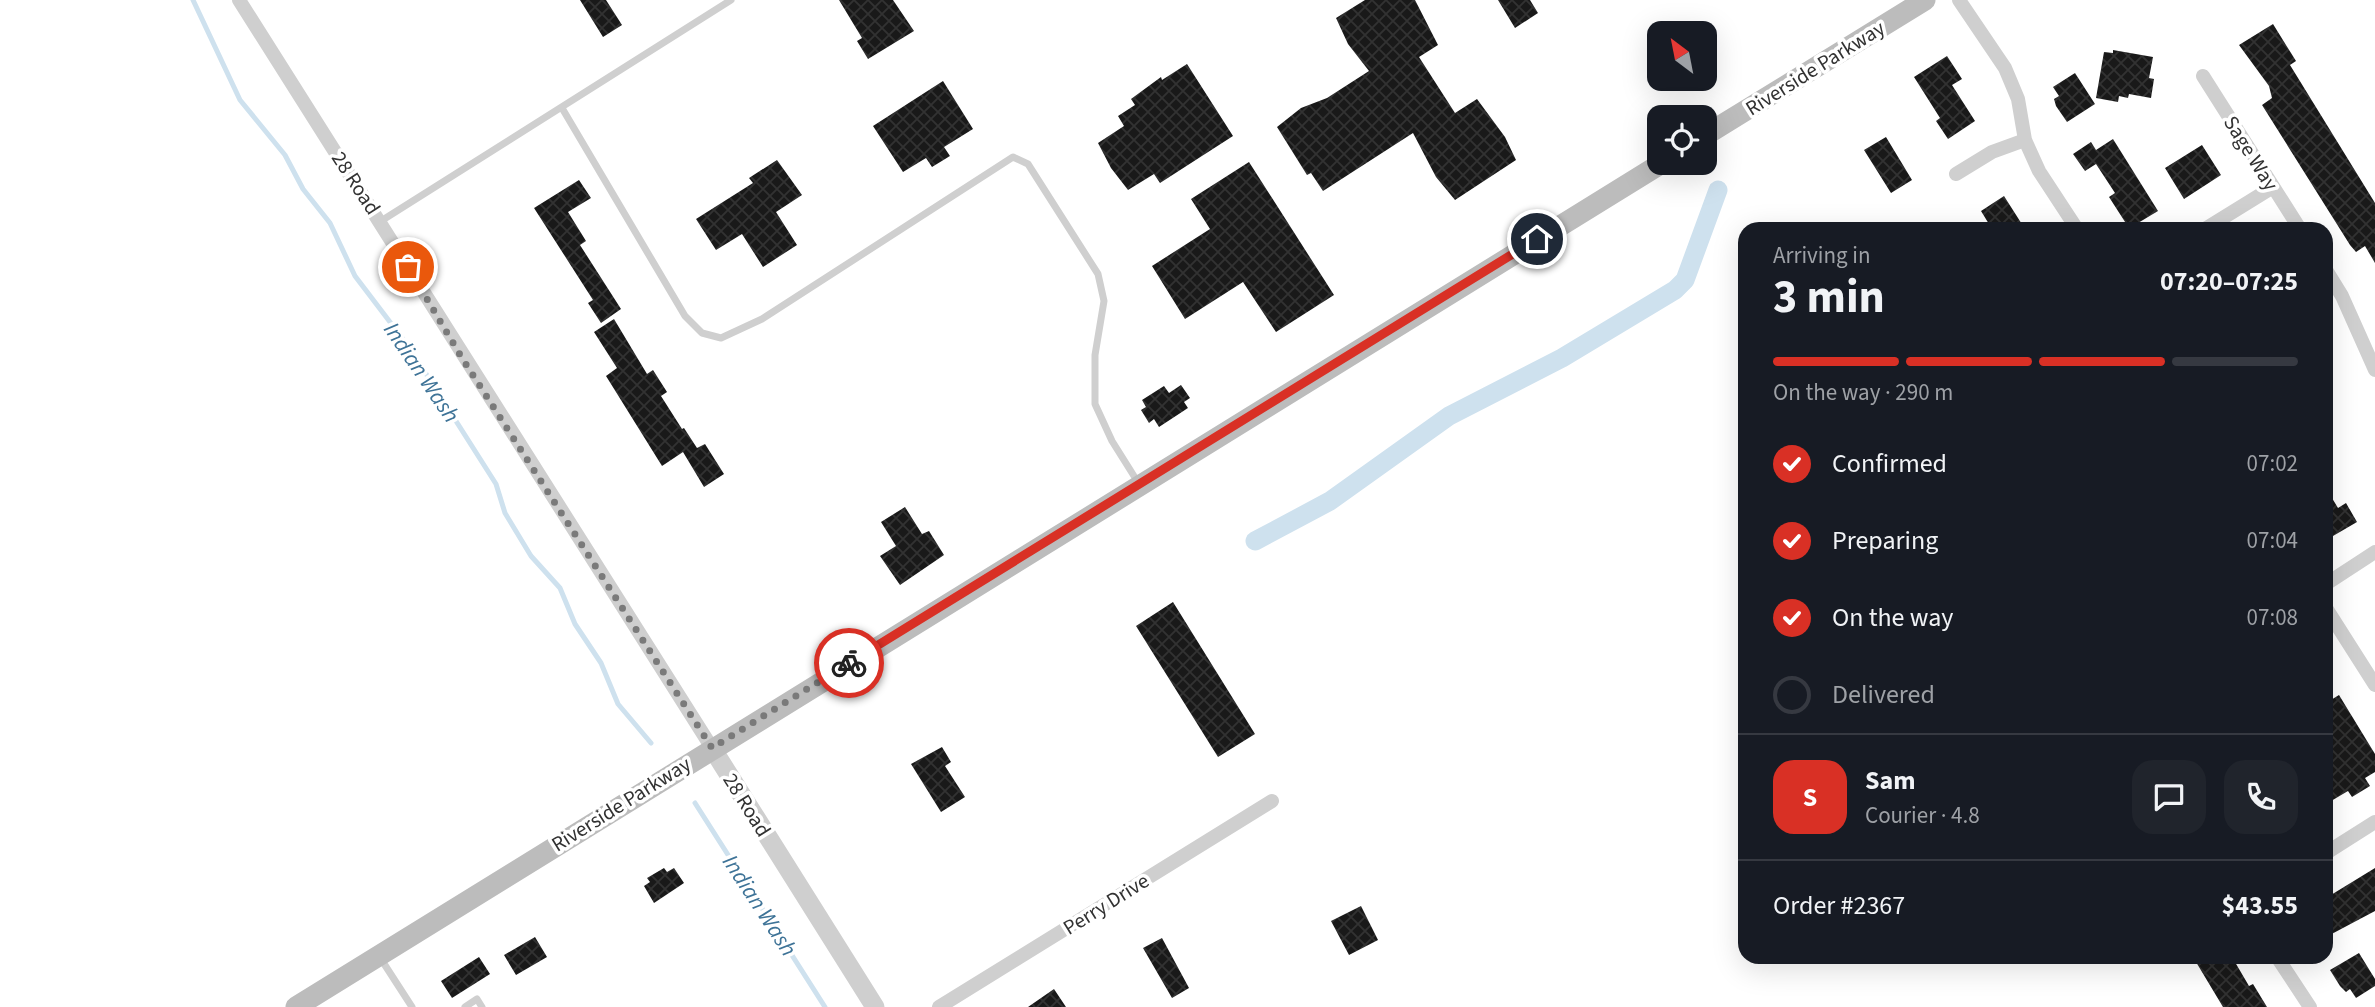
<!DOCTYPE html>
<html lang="en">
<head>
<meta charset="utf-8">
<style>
	:root { --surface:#171b24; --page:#20242c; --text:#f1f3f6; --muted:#9ea1a6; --line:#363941; --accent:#d93025 }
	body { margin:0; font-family:"Source Sans 3",sans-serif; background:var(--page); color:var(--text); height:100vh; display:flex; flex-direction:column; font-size:26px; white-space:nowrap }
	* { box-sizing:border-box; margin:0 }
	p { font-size:23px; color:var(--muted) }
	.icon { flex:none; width:38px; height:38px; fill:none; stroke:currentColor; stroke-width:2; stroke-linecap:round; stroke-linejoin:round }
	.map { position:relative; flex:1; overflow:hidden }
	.side { position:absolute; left:1738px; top:222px; width:595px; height:742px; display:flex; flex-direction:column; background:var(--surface); border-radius:21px; box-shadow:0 7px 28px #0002 }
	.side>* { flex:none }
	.needle { width:46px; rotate:328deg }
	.buttons { position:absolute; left:1647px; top:21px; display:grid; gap:14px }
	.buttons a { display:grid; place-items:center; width:70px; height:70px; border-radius:14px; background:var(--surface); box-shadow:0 7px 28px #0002; font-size:35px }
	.pin { position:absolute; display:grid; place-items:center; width:60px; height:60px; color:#fff; margin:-30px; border:4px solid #fff; border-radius:50%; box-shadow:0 2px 7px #0007 }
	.courier { position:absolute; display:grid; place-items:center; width:70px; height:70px; margin:-35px; border:5px solid #d93025; border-radius:50%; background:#fff; color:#222; box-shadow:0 2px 9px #0007 }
	.head em { font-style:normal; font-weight:700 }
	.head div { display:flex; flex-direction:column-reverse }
	.head { display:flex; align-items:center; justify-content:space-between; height:119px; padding:0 35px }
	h1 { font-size:46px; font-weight:700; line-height:52px }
	.bar { display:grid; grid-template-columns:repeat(4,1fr); gap:10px 7px; align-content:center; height:84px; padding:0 35px }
	.bar i { height:9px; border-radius:5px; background:var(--line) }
	.bar .selected { background:var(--accent) }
	.bar p { grid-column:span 4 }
	.line { display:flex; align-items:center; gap:18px; padding:0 35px; border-top:2px solid var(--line) }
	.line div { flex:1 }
	.round { display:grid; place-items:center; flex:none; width:74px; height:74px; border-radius:21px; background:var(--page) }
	ol { padding:0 35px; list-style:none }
	li { display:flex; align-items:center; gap:21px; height:77px }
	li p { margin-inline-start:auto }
	li .icon { padding:7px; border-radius:50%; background:var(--accent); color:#fff; stroke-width:4 }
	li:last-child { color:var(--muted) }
	li i { width:38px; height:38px; border:4px solid var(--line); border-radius:50% }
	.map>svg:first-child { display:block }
</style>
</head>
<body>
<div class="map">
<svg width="2375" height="1007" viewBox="0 0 2375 1007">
	<defs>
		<pattern id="building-cross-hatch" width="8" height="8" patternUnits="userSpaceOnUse" patternTransform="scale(1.75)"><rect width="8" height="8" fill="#191919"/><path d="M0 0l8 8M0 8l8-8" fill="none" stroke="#323232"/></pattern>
	</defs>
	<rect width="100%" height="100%" fill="#fff"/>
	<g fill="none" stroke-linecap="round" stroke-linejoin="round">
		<path stroke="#cee1ee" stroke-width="5" d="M193,0L240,100L285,155L303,189L330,223L355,276L409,347L496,484L505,513L531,556L560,588L575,624L601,663L618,704L651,743
			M695,803L825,1007"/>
		<path stroke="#cee1ee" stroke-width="19" d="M1255,541L1330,501L1449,416L1562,358L1675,290L1685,280L1718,190"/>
	</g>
	<path fill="url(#building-cross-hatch)" d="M580,0H606L622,25L603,37Z
		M839,0H893L914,31L868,59L857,41L862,38Z
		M1365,0H1415L1438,45L1419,57L1455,113L1477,99L1505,137L1516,160L1455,200L1436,177L1413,133L1323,191L1311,173L1307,175L1277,127L1301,108L1327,98L1369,71L1348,44L1336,18Z
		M1498,0H1530L1538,13L1515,28Z
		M2273,24L2296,61L2290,65L2375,203V263L2365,246L2356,252L2350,245L2262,105L2272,98L2269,86L2239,45Z
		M2113,50L2153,57L2149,78L2154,79L2151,98L2129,94L2128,98L2119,96L2118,102L2096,98L2104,52L2113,53Z
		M1947,56L1962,79L1952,85L1975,121L1948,139L1936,121L1940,118L1914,77Z
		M1187,64L1233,136L1160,183L1154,174L1128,190L1111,168L1098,143L1124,126L1118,116L1135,105L1131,99L1161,77L1162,80Z
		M2075,73L2095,104L2067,122L2056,106L2054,99L2059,96L2053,87Z
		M943,81L973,129L944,147L950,156L932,167L926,158L903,172L873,126Z
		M1886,137L1912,180L1891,193L1864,150Z
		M2113,139L2158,211L2133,226L2131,223L2127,225L2109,197L2115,193L2096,164L2085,171L2073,154L2091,142L2096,150Z
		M2202,145L2221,175L2184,199L2165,168Z
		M777,160L802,195L776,212L797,245L763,267L742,234L716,250L696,219L753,183L749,178Z
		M1249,162L1334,295L1276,332L1243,282L1185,319L1152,266L1210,229L1191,199Z
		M579,180L591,198L568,212L586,241L580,245L621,309L601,323L588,303L593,300L534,208Z
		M2004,196L2025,229H1992L1981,211Z
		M614,319L647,374L653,370L667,392L661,396L682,429L684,428L697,448L705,444L724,474L704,487L683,452L662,466L606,376L617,368L594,332Z
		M1181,385L1190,398L1184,402L1188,408L1159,427L1154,419L1149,423L1141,410L1146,407L1142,400L1164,386L1169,393Z
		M2326,488L2338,508L2346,503L2357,522L2333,536L2326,525Z
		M905,507L922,534L929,531L944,555L900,585L880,556L896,546L881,522Z
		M1173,602L1255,734L1218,757L1136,626Z
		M2339,695L2375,754V772L2365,778L2370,786L2352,797L2348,791L2326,804V703Z
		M942,747L951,762L945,766L965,797L941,812L911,764Z
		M664,868L667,872L674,868L684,883L654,903L644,886L650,882L647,878Z
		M2375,868V911L2326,937V898Z
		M1361,906L1378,940L1349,955L1331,921Z
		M535,937L547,957L516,975L504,955Z
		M1162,938L1189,988L1172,998L1143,948Z
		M2359,953L2375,979V986L2356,998L2350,989L2346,992L2340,986L2330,970Z
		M479,957L490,974L452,998L441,981Z
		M2193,957H2232L2249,986L2253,984L2267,1007H2223Z
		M1054,989L1066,1007H1028Z"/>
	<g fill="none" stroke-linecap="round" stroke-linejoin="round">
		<path stroke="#cfcfcf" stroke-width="7" d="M562,108L685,316L702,333L721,338L762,319L1013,157L1028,164L1098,274L1104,301L1095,355V404L1112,441L1139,484
			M381,221L731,0
			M381,959L412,1007
			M465,1007L477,999L482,1007"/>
		<path stroke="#cfcfcf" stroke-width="14" d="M239,0L712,748
			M1959,0L2005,68L2018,99L2025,140L2039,171L2077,229
			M2203,76L2300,229
			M1956,174L1992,152L2025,140
			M2205,229L2273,187
			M2326,270L2342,296L2375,370
			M2326,584L2375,552
			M2326,608L2375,685
			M2326,853L2375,822
			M2277,957L2310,1007
			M939,1007L1272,801"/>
		<path stroke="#cfcfcf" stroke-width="19" d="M712,748L875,1007"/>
		<path stroke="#bcbcbc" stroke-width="21" d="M1704,136L1925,0
			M296,1007L1662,163"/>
	</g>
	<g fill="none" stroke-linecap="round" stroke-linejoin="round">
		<path stroke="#7a7a7a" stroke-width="7" stroke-dasharray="0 12.6" d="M408,267L462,358L712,748L849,663"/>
		<path stroke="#d93025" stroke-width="9" d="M849,663L1537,239"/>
	</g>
	<g text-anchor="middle" stroke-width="7" stroke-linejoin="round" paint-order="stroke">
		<g font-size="21" fill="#323232" stroke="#fff">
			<text transform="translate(1815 68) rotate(-32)" y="7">Riverside Parkway</text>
			<text transform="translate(2251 153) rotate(58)" y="7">Sage Way</text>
			<text transform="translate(356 183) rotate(57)" y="7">28 Road</text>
			<text transform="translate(621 804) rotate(-32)" y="7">Riverside Parkway</text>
			<text transform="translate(747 805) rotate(58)" y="7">28 Road</text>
			<text transform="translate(1106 904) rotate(-32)" y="7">Perry Drive</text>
		</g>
		<g font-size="23" font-style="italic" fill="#3e7397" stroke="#fff">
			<text transform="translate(422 372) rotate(56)" y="8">Indian Wash</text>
			<text transform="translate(760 905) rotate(57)" y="8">Indian Wash</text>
		</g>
	</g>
</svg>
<div class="buttons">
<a><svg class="needle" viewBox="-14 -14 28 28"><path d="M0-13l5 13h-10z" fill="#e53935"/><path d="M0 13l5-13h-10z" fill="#9ea1a6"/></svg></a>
<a><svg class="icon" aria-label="locate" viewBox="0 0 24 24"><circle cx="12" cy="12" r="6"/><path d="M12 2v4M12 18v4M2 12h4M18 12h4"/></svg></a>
</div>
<div class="pin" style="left:408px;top:267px;background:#ea580c"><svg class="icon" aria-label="bag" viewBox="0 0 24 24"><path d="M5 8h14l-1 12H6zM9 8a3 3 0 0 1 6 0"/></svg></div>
<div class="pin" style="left:1537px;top:239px;background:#1f2937"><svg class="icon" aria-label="home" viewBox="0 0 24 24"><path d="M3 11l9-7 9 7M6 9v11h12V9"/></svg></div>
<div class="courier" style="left:849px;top:663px"><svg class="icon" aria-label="bike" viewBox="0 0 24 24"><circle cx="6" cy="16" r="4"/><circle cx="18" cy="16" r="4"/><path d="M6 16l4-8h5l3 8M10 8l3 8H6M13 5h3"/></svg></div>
<section class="side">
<div class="head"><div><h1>3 min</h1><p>Arriving in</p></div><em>07:20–07:25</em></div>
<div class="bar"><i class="selected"></i><i class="selected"></i><i class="selected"></i><i></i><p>On the way · 290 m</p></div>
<ol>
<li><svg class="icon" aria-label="check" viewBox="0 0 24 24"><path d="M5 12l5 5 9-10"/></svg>Confirmed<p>07:02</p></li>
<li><svg class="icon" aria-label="check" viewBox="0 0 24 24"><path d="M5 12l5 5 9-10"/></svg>Preparing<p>07:04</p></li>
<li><svg class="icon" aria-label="check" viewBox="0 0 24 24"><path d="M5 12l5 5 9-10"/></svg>On the way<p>07:08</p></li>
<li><i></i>Delivered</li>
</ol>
<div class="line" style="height:126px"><b class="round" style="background:var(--accent);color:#fff">S</b><div><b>Sam</b><p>Courier · 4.8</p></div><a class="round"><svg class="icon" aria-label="chat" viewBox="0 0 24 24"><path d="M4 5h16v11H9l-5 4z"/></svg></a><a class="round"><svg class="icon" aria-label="phone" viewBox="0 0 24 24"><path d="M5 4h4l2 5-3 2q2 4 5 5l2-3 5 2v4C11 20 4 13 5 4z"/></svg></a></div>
<div class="line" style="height:91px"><div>Order #2367</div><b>$43.55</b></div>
</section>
</div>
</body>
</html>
